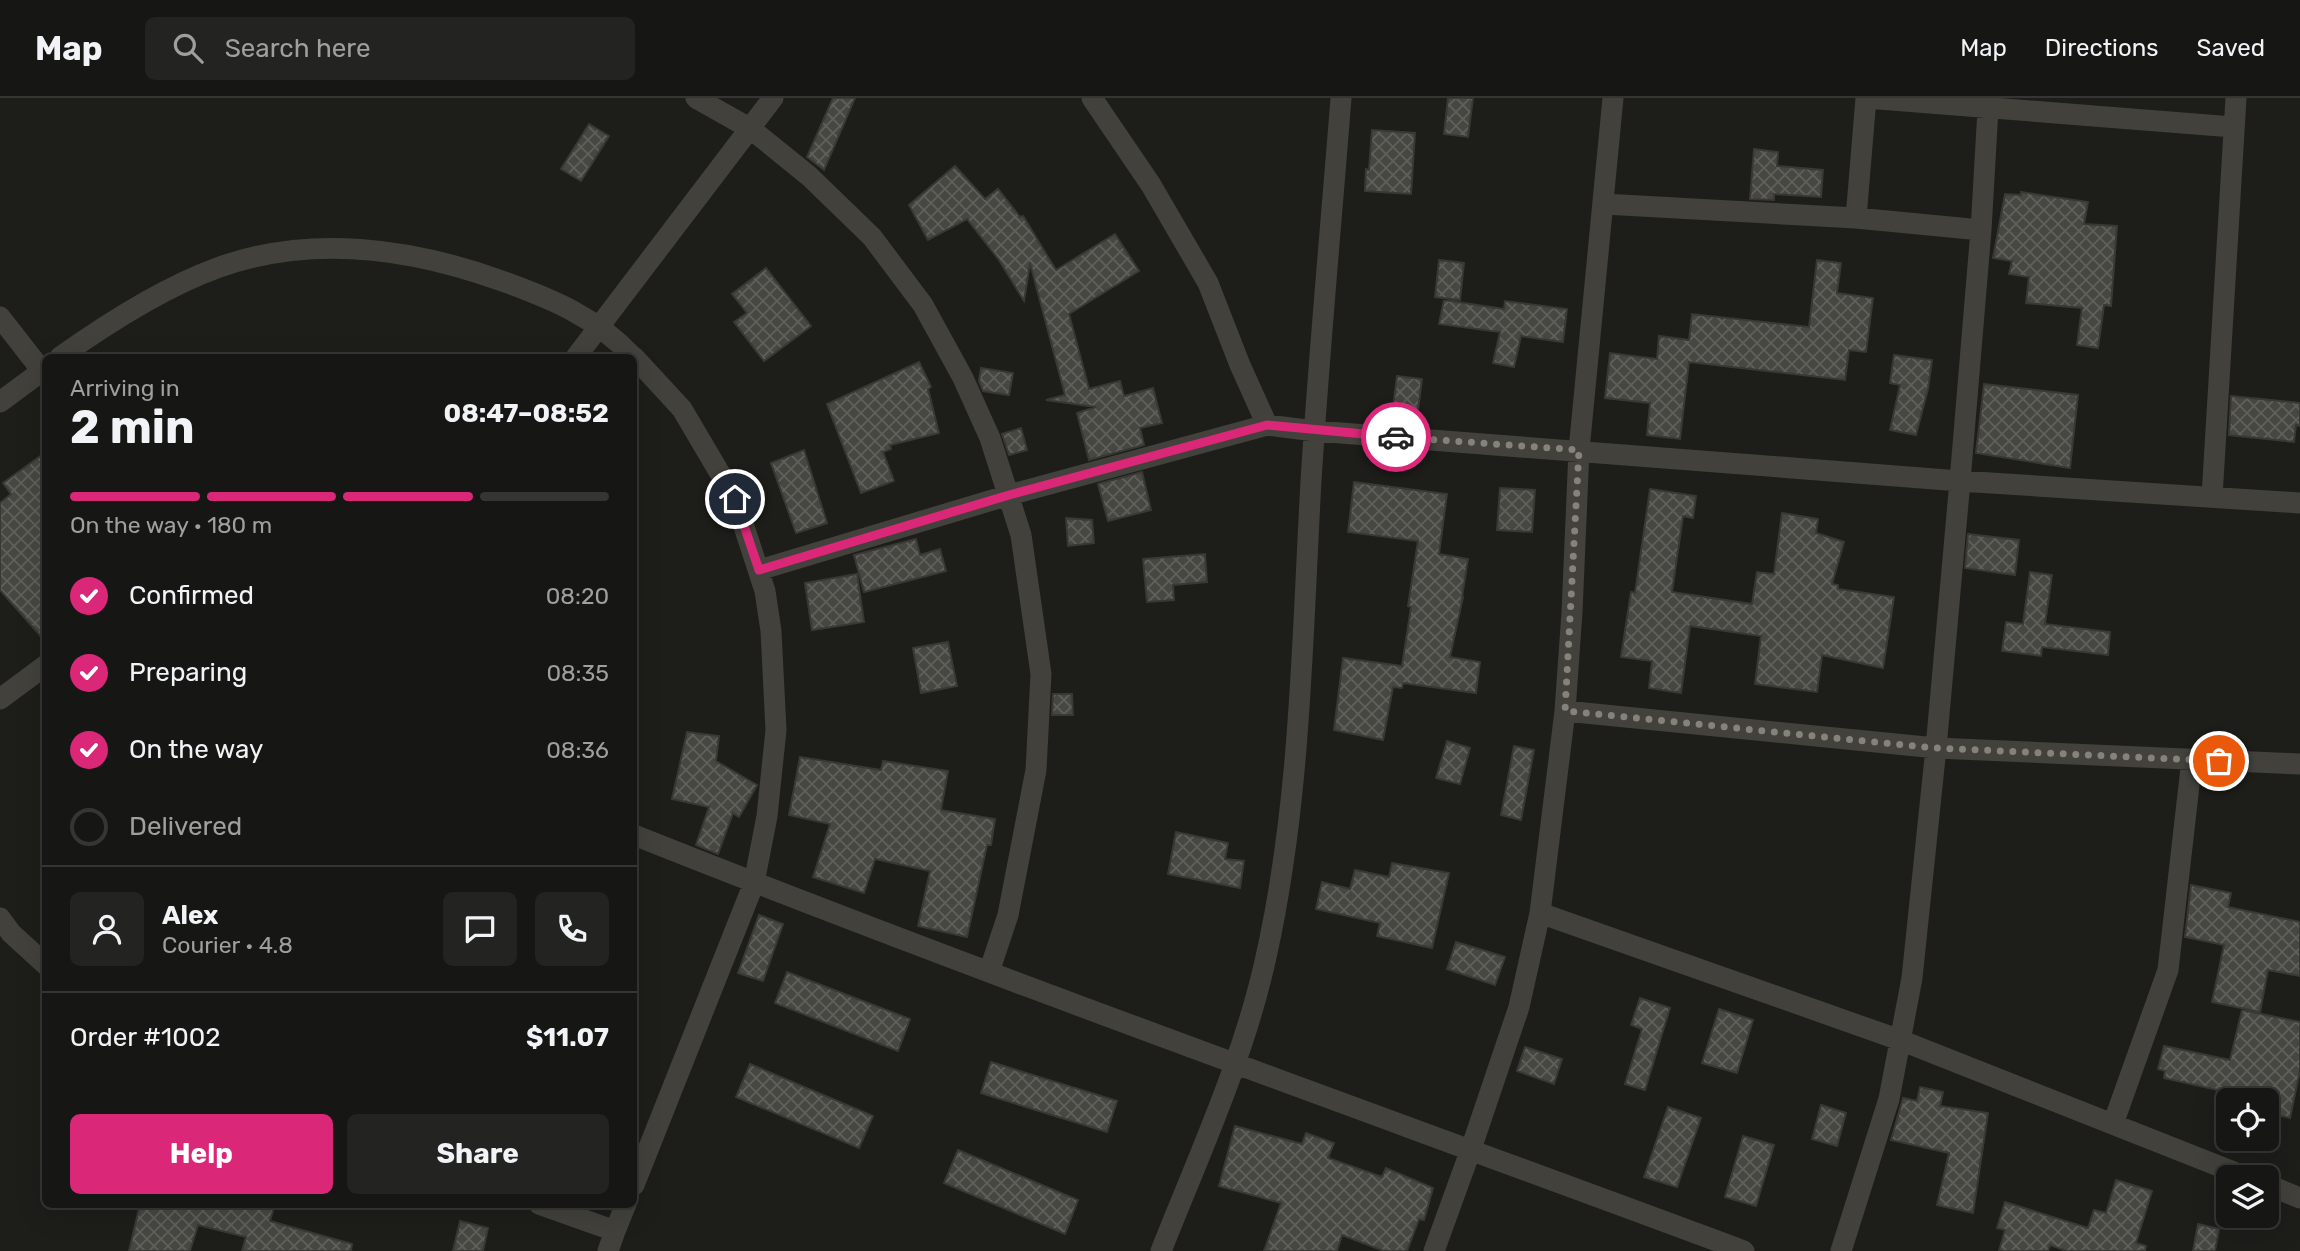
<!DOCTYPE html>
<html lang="en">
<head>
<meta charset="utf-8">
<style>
	:root { --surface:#161614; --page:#232322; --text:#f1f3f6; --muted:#9e9fa0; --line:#353534; --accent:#db2777 }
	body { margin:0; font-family:Rubik,sans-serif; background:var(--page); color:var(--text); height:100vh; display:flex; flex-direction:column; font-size:26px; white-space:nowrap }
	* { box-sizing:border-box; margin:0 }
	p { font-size:23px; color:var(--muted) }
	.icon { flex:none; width:38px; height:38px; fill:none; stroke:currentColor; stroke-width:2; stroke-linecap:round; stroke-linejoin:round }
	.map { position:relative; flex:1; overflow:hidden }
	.sheet { position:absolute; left:42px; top:256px; width:595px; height:854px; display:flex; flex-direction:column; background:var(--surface); border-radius:10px; box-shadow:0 7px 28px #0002,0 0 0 2px var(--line) }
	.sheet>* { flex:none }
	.fabs { position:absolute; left:2216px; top:990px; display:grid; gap:14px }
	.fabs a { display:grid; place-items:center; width:63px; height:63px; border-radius:10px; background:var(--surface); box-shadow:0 7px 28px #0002,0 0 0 2px var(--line); font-size:35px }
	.pin { position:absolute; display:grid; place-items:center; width:60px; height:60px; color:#fff; margin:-30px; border:4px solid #fff; border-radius:50%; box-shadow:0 2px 7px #0007 }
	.courier { position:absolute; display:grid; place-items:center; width:70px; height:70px; margin:-35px; border:5px solid #db2777; border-radius:50%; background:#fff; color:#222; box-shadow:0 2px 9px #0007 }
	.head em { font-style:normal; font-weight:700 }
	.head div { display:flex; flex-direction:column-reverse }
	.head { display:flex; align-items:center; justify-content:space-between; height:119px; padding:0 28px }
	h1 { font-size:46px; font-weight:700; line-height:52px }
	.bar { display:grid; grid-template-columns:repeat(4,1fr); gap:10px 7px; align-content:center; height:84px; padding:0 28px }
	.bar i { height:9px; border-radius:5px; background:var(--line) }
	.bar .active { background:var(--accent) }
	.bar p { grid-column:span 4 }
	.line { display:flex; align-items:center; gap:18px; padding:0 28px; border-top:2px solid var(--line) }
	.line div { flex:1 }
	.round { display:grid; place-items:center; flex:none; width:74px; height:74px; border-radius:10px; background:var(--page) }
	ol { padding:0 28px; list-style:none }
	li { display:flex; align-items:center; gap:21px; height:77px }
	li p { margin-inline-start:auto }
	li .icon { padding:7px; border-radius:50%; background:var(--accent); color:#fff; stroke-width:4 }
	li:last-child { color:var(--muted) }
	li i { width:38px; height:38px; border:4px solid var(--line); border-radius:50% }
	.cta { display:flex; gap:14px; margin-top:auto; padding:14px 28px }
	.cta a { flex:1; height:80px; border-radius:10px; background:var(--accent); color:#fff; font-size:28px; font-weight:700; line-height:80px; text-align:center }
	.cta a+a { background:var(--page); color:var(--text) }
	header { display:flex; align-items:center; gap:42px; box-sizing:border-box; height:98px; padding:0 35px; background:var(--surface); border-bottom:2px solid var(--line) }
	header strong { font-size:33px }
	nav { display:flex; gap:38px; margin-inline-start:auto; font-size:24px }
	.search { width:490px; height:63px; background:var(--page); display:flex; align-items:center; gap:18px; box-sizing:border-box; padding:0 24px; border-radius:10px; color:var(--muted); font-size:26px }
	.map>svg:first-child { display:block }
</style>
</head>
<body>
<header>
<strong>Map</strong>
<div class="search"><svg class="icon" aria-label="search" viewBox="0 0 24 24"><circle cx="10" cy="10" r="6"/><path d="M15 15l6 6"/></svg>Search here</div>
<nav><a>Map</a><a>Directions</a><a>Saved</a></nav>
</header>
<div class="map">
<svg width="2300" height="1153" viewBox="0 0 2300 1153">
	<defs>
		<pattern id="building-cross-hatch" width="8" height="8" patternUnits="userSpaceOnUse" patternTransform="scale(1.75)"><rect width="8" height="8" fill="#474742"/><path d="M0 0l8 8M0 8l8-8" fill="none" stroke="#605f5b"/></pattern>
	</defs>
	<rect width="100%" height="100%" fill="#1d1d1a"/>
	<path fill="url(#building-cross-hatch)" stroke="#383935" stroke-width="2" d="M833,0H855L824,72L807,59Z
		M1448,0H1473L1468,39L1444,36Z
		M589,26L609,38L581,83L561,71Z
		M1372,32L1415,35L1411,96L1365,93L1366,71L1369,72Z
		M1754,51L1778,54L1777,68L1823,72L1821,99L1774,96V102L1750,101Z
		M955,68L985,101L998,91L1020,119L1023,118L1056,172L1115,136L1139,173L1069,216L1089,291L1120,283L1124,298L1153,290L1162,325L1140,330L1144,347L1089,362L1077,315L1096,309L1046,302L1065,297L1030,165L1024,203L999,162L967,121L928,142L909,107Z
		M2021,94L2088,104L2084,126L2117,128L2111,208L2104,207L2098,250L2077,247L2082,210L2026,205L2029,179L2009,176L2012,163L1993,160L2005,96L2021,97Z
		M1439,162L1464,165L1460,202L1435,199Z
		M1817,162L1841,165L1837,195L1873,200L1866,254L1849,252L1845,282L1689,264L1680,341L1647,337L1650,305L1605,300L1610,255L1657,261L1659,238L1689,242L1692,216L1809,229Z
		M766,170L811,228L764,263L734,224L747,215L732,196Z
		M1444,202L1504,211L1505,203L1567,211L1563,244L1521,238L1514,269L1493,265L1500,234L1439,226Z
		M1894,257L1932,262L1928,291L1916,337L1890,332L1900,287L1890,285Z
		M919,264L931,289L928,291L939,335L890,347L891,351L883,354L894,383L861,395L827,306Z
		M981,270L1013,275L1009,297L983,293L979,283Z
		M1397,278L1422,281L1418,312L1393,309Z
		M1984,286L2078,297L2070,370L1976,355Z
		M2231,298L2300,305V328L2296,327L2294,344L2229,337Z
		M1021,330L1027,352L1009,357L1002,336Z
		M804,352L827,425L796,435L771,365Z
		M46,354V544L0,492V405L11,396L3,385Z
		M1142,374L1151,412L1108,423L1098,386Z
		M1354,384L1447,396L1439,456L1468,461L1462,499H1463L1450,559L1480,564L1476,595L1403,585L1402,590L1393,589L1383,642L1334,632L1343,560L1402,568L1411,509L1408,508L1418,443L1348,434Z
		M1500,390L1535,392L1532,434L1497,432Z
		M1650,391L1696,398L1693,420L1683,418L1672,494L1752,506L1757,474L1774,476L1782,415L1818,421L1816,435L1844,444L1832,486L1838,487V491L1894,499L1883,570L1822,557L1817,594L1755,586L1761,538L1690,528L1681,595L1649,590L1652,563L1621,559L1631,494L1635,495Z
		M1066,420L1092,422L1094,445L1068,448Z
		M1968,436L2019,442L2015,477L1965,470Z
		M916,441L920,457L940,451L946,473L864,494L854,457Z
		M1205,456L1207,484L1173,487L1174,502L1147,504L1143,461Z
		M2030,474L2052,477L2045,526L2110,534L2108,557L2042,549L2041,558L2002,553L2006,524L2023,526Z
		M857,476L864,524L812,532L805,485Z
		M948,544L957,588L921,595L913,550Z
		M1053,596H1072L1073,617H1052Z
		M687,634L719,638L716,663L757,687L739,719L733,715L718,756L696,747L709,709L672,701Z
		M1447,643L1470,650L1460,686L1436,680Z
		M1514,648L1534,652L1521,722L1501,717Z
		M800,659L881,672L883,663L948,673L941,712L995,721L991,747H987L967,839L918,828L930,773L875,761L864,795L813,779L830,726L789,717Z
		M1176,734L1228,745L1225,761L1244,763L1240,790L1168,776Z
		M1392,765L1449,775L1432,850L1377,838L1380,825L1316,811L1322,784L1350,791L1355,772L1389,779Z
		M2191,787L2231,795L2228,809L2300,824V878L2268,872L2260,914L2212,904L2224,847L2185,839Z
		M759,817L783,826L763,883L738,875Z
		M1456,844L1505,859L1495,887L1447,871Z
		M787,874L910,921L898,953L775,905Z
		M1640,900L1670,910L1645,992L1625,986L1642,931L1631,927Z
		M1719,911L1753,922L1737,975L1702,965Z
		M2242,912L2300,924V972L2290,1020L2269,1015L2271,1004L2164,980L2165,973L2158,971L2164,948L2230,962Z
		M1525,949L1562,961L1554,986L1517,973Z
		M991,964L1117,1003L1107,1034L981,995Z
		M750,966L873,1018L859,1050L736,999Z
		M1920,989L1943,994L1940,1008L1988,1015L1973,1115L1937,1107L1949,1055L1891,1042L1903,1000L1917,1003Z
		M1821,1007L1846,1015L1837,1048L1812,1041Z
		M1668,1009L1701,1020L1677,1089L1644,1079Z
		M1235,1028L1302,1046L1306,1035L1334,1045L1328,1060L1382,1079L1386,1070L1433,1090L1424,1122L1419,1121L1407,1153H1384L1342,1137L1337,1153H1264L1281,1105L1219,1088Z
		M1743,1038L1774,1047L1756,1108L1725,1099Z
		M958,1052L1078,1102L1065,1136L944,1085Z
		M2116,1082L2152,1093L2136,1145L2146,1148L2145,1153H2067L2050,1147L2048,1153H1999L2005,1132L1997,1130L2005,1104L2088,1130L2094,1112L2106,1115Z
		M140,1106H275L270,1123L352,1146L351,1153H242L246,1139L198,1127L190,1153H129Z
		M460,1123L488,1130L483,1153H453Z
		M2198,1126L2219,1131L2215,1153H2193Z"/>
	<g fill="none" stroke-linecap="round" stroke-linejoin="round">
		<path stroke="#42413c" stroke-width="21" d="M696,0L751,31L809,78L872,139L923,207L963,280L990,340L1021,437L1041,576L1036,672L1008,817L989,874
			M1092,0L1151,87L1208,185L1240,267L1267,327
			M1604,106L1856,120L1981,132
			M1856,120L1866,0L2233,29
			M0,219L46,278
			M60,259C105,227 165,189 217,170C310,136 411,150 502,183C552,201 596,219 633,259
			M576,259L773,0
			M634,259L682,311L735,401L765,493L771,533L776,632L767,718L754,785L634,1087
			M0,304L46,270
			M2212,399L2236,0
			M759,472L1009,397L1267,327L1315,333L1960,383L2300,405
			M0,601L46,567
			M1565,613L1936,650L2300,666
			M634,737C1001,883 1373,1015 1744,1153
			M1540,815L1900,942L2249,1080
			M0,820L11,835L46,867
			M2113,1026L2168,872L2192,661
			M2266,1086L2300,1100
			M539,1106L615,1133L608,1153
			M615,1133L626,1106
			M1161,1153C1199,1057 1244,960 1266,859C1301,702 1302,542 1311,383C1319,255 1331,128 1341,0
			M1434,1153L1471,1051L1519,909L1540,815L1565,613L1572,514L1579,352L1613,0
			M1841,1153L1889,1001L1912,880L1936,650L1960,383L1981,132L1988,11"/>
	</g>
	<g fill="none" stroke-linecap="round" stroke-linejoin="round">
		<path stroke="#84827a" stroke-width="7" stroke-dasharray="0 12.6" d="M1396,339L1579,352L1565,613L1936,650L2219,663"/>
		<path stroke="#db2777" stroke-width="9" d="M735,401L759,472L1009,397L1267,327L1396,339"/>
	</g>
</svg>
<div class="fabs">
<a><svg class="icon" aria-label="locate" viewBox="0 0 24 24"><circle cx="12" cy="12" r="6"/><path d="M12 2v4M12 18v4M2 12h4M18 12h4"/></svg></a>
<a><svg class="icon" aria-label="layers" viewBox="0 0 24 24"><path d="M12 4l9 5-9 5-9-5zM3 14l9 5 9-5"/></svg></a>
</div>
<div class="pin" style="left:2219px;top:663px;background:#ea580c"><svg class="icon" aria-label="bag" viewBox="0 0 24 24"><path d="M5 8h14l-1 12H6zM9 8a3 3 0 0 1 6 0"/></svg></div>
<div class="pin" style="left:735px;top:401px;background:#1f2937"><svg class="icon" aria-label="home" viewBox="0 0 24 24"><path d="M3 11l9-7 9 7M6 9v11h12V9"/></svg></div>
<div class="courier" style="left:1396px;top:339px"><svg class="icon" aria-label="car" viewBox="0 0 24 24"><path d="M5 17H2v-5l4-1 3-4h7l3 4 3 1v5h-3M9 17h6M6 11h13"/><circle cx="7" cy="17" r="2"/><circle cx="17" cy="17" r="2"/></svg></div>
<section class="sheet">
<div class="head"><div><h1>2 min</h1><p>Arriving in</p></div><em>08:47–08:52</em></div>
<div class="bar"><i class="active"></i><i class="active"></i><i class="active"></i><i></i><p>On the way · 180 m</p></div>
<ol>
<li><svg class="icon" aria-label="check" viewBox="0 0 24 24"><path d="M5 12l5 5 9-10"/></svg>Confirmed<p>08:20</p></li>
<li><svg class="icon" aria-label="check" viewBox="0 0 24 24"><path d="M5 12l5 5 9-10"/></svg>Preparing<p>08:35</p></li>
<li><svg class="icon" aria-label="check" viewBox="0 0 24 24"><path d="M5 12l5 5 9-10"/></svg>On the way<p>08:36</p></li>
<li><i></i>Delivered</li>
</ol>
<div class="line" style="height:126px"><a class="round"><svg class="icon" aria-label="person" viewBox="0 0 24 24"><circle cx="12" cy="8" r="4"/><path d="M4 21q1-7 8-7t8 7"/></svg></a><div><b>Alex</b><p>Courier · 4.8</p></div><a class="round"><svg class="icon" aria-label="chat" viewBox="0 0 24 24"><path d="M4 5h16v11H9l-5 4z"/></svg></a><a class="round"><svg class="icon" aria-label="phone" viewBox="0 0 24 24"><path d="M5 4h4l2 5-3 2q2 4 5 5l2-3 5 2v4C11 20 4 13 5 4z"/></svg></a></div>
<div class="line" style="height:91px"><div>Order #1002</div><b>$11.07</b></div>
<div class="cta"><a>Help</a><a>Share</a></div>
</section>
</div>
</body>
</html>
